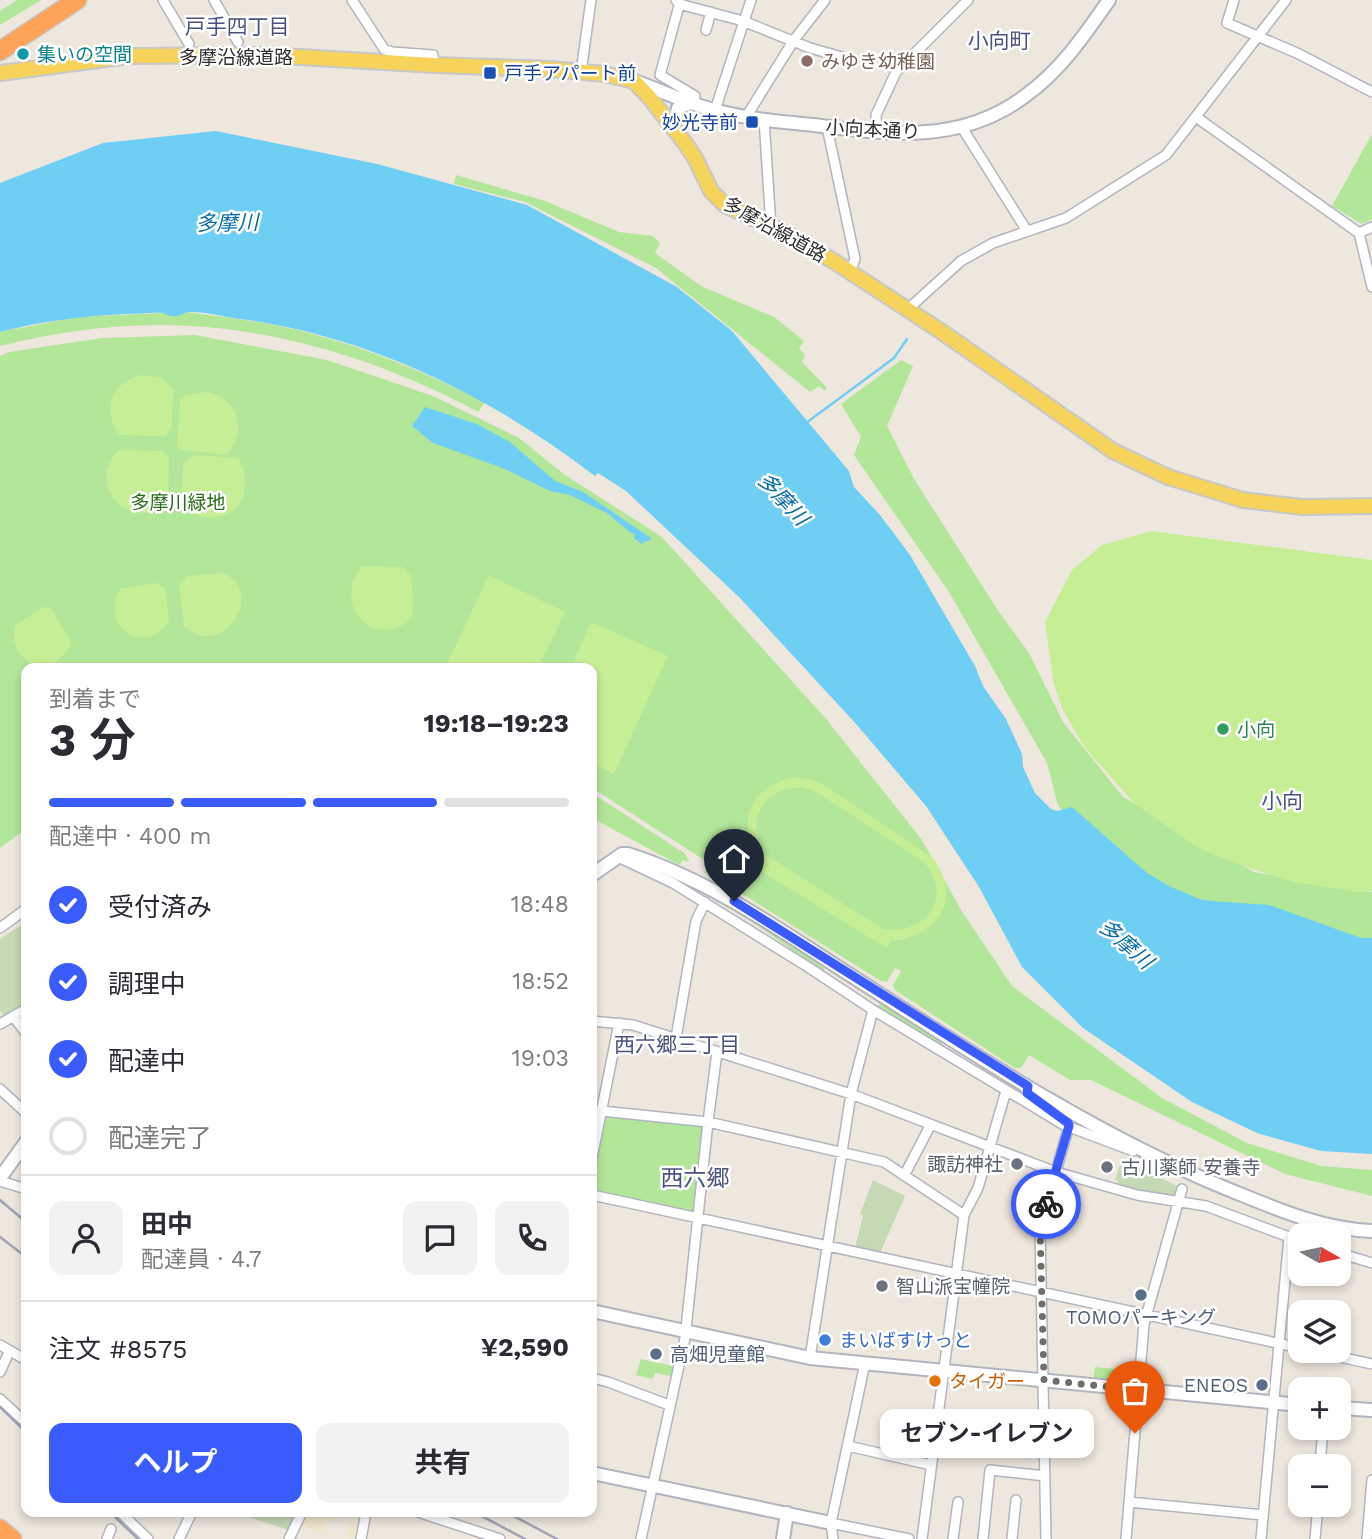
<!DOCTYPE html>
<html lang="ja">
<head>
<meta charset="utf-8">
<style>
	:root { --surface:#fff; --page:#f2f2f3; --text:#2b2b33; --muted:#7c7c81; --line:#e1e1e2; --accent:#3a5cff }
	body { margin:0; font-family:"Work Sans","Noto Sans JP",sans-serif; background:var(--page); color:var(--text); height:100vh; display:flex; flex-direction:column; font-size:26px; white-space:nowrap }
	* { box-sizing:border-box; margin:0 }
	p { font-size:23px; color:var(--muted) }
	.icon { flex:none; width:38px; height:38px; fill:none; stroke:currentColor; stroke-width:2; stroke-linecap:round; stroke-linejoin:round }
	.map { position:relative; flex:1; overflow:hidden }
	.details { position:absolute; left:21px; top:663px; width:576px; height:854px; display:flex; flex-direction:column; background:var(--surface); border-radius:14px; box-shadow:0 4px 10px #0003 }
	.details>* { flex:none }
	.needle { width:46px; rotate:99deg }
	.controls { position:absolute; left:1288px; top:1223px; display:grid; gap:14px }
	.controls a { display:grid; place-items:center; width:63px; height:63px; border-radius:14px; background:var(--surface); box-shadow:0 4px 10px #0003; font-size:35px }
	.pin { position:absolute; display:grid; place-items:center; width:60px; height:60px; color:#fff; margin:-72px -30px; border-radius:50% 50% 50% 0; rotate:-45deg; box-shadow:0 0 7px #0007 }
	.pin .icon { rotate:45deg }
	.courier { position:absolute; display:grid; place-items:center; width:70px; height:70px; margin:-35px; border:5px solid #3a5cff; border-radius:50%; background:#fff; color:#222; box-shadow:0 2px 9px #0007 }
	.bubble { position:absolute; height:49px; border-radius:14px; background:var(--surface); box-shadow:0 4px 10px #0003; font-size:23px; font-weight:700; line-height:49px; text-align:center }
	.overview em { font-style:normal; font-weight:700 }
	.overview div { display:flex; flex-direction:column-reverse }
	.overview { display:flex; align-items:center; justify-content:space-between; height:119px; padding:0 28px }
	h1 { font-size:46px; font-weight:700; line-height:52px }
	.bar { display:grid; grid-template-columns:repeat(4,1fr); gap:10px 7px; align-content:center; height:84px; padding:0 28px }
	.bar i { height:9px; border-radius:5px; background:var(--line) }
	.bar .active { background:var(--accent) }
	.bar p { grid-column:span 4 }
	.line { display:flex; align-items:center; gap:18px; padding:0 28px; border-top:2px solid var(--line) }
	.line div { flex:1 }
	.round { display:grid; place-items:center; flex:none; width:74px; height:74px; border-radius:14px; background:var(--page) }
	ol { padding:0 28px; list-style:none }
	li { display:flex; align-items:center; gap:21px; height:77px }
	li p { margin-inline-start:auto }
	li .icon { padding:7px; border-radius:50%; background:var(--accent); color:#fff; stroke-width:4 }
	li:last-child { color:var(--muted) }
	li i { width:38px; height:38px; border:4px solid var(--line); border-radius:50% }
	.action { display:flex; gap:14px; margin-top:auto; padding:14px 28px }
	.action a { flex:1; height:80px; border-radius:14px; background:var(--accent); color:#fff; font-size:28px; font-weight:700; line-height:80px; text-align:center }
	.action a+a { background:var(--page); color:var(--text) }
	.map>svg:first-child { display:block }
</style>
</head>
<body>
<div class="map">
<svg width="1372" height="1539" viewBox="0 0 1372 1539">
	<rect width="100%" height="100%" fill="#eee7de"/>
	<path fill="#f0e5cd" d="M307,1512L338,1518L342,1512L340,1521L327,1520L324,1532L347,1538L352,1512H358L353,1539L325,1535L302,1526Z"/>
	<path fill="#b2e699" d="M17,0H41L0,25V11Z
		M1372,134V219L1362,224L1332,206Z
		M456,175L545,201L619,232L653,236L660,243L655,253L701,286L774,317L804,341L799,348L805,355L802,362L827,388L825,391L819,386L810,392L656,268L525,202L454,184Z
		M187,312C228,318 269,322 309,333C371,349 428,374 485,402L478,412C391,365 289,331 190,326C128,322 60,331 0,346V332L76,317L162,313L174,316Z
		M195,335L327,360L433,396L519,438L565,475L662,537L827,720L922,840L961,910L1012,986L1162,1098L1247,1143L1321,1166L1372,1170V1196L1285,1174L1091,1080H1070L1029,1055L1021,1068H1015L895,990L893,985L901,971L895,968L887,982L881,981L720,880L717,876L726,861L721,858L711,872L704,873L709,863L592,788V668H26V829L0,848V356L9,352L102,338Z
		M901,360L913,366L887,426L914,479L999,612L1029,653L1063,722L1123,797L1254,872L1372,892V985L1097,860L1058,805L1047,763L949,592L854,455L861,437L841,404Z
		M592,793L684,853L689,860L688,862L683,860L679,865L592,818Z
		M732,908L826,966L823,971Z
		M881,1002L943,1041L940,1046L878,1006Z
		M607,1116L701,1125L704,1128L695,1211L691,1213L592,1190V1173L604,1118Z
		M641,1359L673,1366L671,1376L655,1373L653,1379L636,1375Z
		M1095,1367L1136,1371L1135,1385L1093,1381Z"/>
	<path fill="#c5d9b4" d="M26,922V1004L4,1017L0,1010V939Z
		M1122,1159L1179,1187L1175,1198L1117,1187L1118,1181L1115,1180Z
		M873,1180L905,1196L880,1253L855,1248L863,1216L860,1214Z
		M250,1512H299L289,1530L248,1517Z"/>
	<path fill="#c6ee94" fill-rule="evenodd" d="M141,375L162,378L174,390L171,429L165,436L118,435C103,407 110,384 141,375Z
		M207,392C239,399 248,430 227,455L180,450L177,446L180,399L186,395Z
		M119,450L162,451L169,458L168,503C128,534 84,483 119,450Z
		M194,455L238,458C251,480 248,510 219,517C207,520 193,514 181,509L183,463Z
		M1151,531L1372,560V891L1358,892L1293,882L1249,868L1200,849L1135,804L1085,748L1063,710L1054,685L1045,622L1072,570L1102,545Z
		M362,566L403,567L411,576C412,587 415,605 412,615C410,620 404,624 400,626C361,644 336,595 362,566Z
		M223,573C267,590 224,662 184,626L179,585L187,576Z
		M489,575L565,612L538,668H445Z
		M157,583L165,588L169,622C142,658 99,625 120,589Z
		M43,607L51,608L71,642C59,681 5,666 15,625Z
		M591,622L668,656L614,774L592,763V668H571Z
		M793,777L813,780L829,788L933,858C963,899 938,938 890,941L887,948L749,864L754,855C739,815 751,788 793,777ZM802,787L816,792L924,862C954,897 926,936 883,929L766,855C744,821 762,788 802,787Z"/>
	<path fill="#6ecef3" d="M216,131L377,164L527,205L677,287L732,331L849,471L854,487L880,515L910,555L975,666L983,686L1006,719L1022,754L1023,767L1035,793L1051,809L1057,811L1072,807L1147,873L1169,886L1199,899L1211,901L1269,905L1361,938H1372V1154L1321,1151L1257,1133L1192,1102L1083,1028L1022,967L979,887L926,806L857,725L740,598L626,491L598,473L595,476C492,397 370,336 240,319C224,317 204,311 188,312C183,313 179,317 173,316C169,316 166,314 163,313C151,312 137,314 126,314C84,316 41,321 0,332V183L103,143Z
		M425,407L477,424L510,442L555,481L583,492L651,538V540L643,542V545L634,538L635,532L632,534L607,513L570,495L550,491L505,469L433,443L412,426Z"/>
	<g fill="none" stroke-linecap="round" stroke-linejoin="round">
		<path stroke="#6ecef3" stroke-width="2.5" d="M806,423L894,358L907,339"/>
		<defs>
			<path id="street" d="M163,0L189,44
				M214,0L238,42
				M352,0L384,49L392,52L433,55L434,65
				M676,0L679,4L743,21L810,48L842,57
				M1234,0L1227,23L1299,54L1372,92
				M680,2L660,75L695,96L694,104
				M706,30L711,12
				M581,72L591,0
				M715,110L751,0
				M746,117L794,40L825,0
				M1196,117L1359,233
				M764,119L771,227
				M961,126L1027,231
				M827,127L855,259L850,272
				M877,133L876,115L896,72L968,0
				M1372,227L1359,233L1372,287
				M908,309L961,261L993,243L1066,218L1166,155L1286,0
				M618,857L673,883L808,967L873,1010L1064,1125L1133,1151L1135,1148
				M0,928L26,909
				M13,1016L26,1033
				M592,1021L633,1025L851,1094L1056,1172L1137,1195L1206,1206L1300,1241
				M0,1024L26,1009
				M676,1038L696,921L705,902
				M0,1089L26,1113
				M1026,1090L1027,1093L1061,1118
				M592,1110L708,1122L884,1162L964,1215
				M592,1158L619,1023
				M905,1174L930,1126
				M0,1181L26,1189
				M592,1195L1300,1348
				M1339,1253L1372,1263
				M0,1345L26,1360
				M1313,1351L1372,1364
				M810,1358L851,1094L873,1010
				M0,1372L9,1352
				M592,1378L608,1382L669,1405
				M0,1399L26,1423
				M848,1446L931,1465
				M1320,1466L1323,1428
				M1129,1502L1263,1515
				M120,1512L148,1539
				M418,1512L500,1539
				M831,1523L909,1539
				M107,1539L111,1529
				M179,1539L192,1512
				M289,1539L302,1512
				M361,1539L366,1512
				M641,1539L685,1338L708,1122L717,1052
				M833,1539L831,1523L865,1363
				M922,1539L964,1215L978,1188L1006,1091
				M953,1539L958,1502
				M983,1539L990,1470L1045,1476
				M1012,1539L1016,1500
				M1046,1539L1040,1227L1069,1126
				M1126,1539L1144,1324L1182,1189
				M1261,1539L1289,1237
				M1315,1539L1318,1505
				M1367,1539L1372,1480"/>
			<path id="secondary" d="M634,81C661,90 686,103 714,110C747,119 781,122 814,125C889,134 960,145 1025,96C1061,70 1084,36 1109,0
				M674,127L678,108L690,103
				M592,875L622,854H628C709,880 776,927 847,973C969,1051 1091,1133 1225,1188C1272,1207 1320,1229 1372,1231
				M0,1178L26,1142
				M592,1311L810,1358L1300,1405
				M1339,1408L1372,1410
				M592,1473L831,1523
				M783,1539L787,1513"/>
			<path id="primary" d="M0,73L129,56L266,55L434,65L550,69L605,74L634,81L650,98L685,143L695,158L711,191L725,205L789,235L835,262L942,332L1113,451L1168,477L1243,500L1302,507L1372,506"/>
			<path id="highway" d="M0,51L77,0
				M0,1529L12,1539"/>
		</defs>
		<use href="#street" stroke="#b2b4c0" stroke-width="12"/>
		<use href="#secondary" stroke="#b2b4c0" stroke-width="16"/>
		<use href="#primary" stroke="#c8c8c8" stroke-width="18"/>
		<use href="#highway" stroke="#c8c8c8" stroke-width="21"/>
		<use href="#street" stroke="#fff" stroke-width="9"/>
		<use href="#secondary" stroke="#fff" stroke-width="12"/>
		<use href="#primary" stroke="#f6d45b" stroke-width="14"/>
		<use href="#highway" stroke="#ffa358" stroke-width="18"/>
		<path stroke="#a0a3b7" stroke-width="2.5" d="M0,1200L26,1222
			M0,1237L26,1257
			M0,1407L26,1432
			M110,1512L138,1539
			M474,1512L525,1539
			M506,1512L557,1539"/>
	</g>
	<g fill="none" stroke-linecap="round" stroke-linejoin="round">
		<path stroke="#706d6a" stroke-width="7" stroke-dasharray="0 12.6" d="M1046,1204L1040,1227L1044,1380L1138,1390L1135,1433"/>
		<path stroke="#3a5cff" stroke-width="9" d="M734,901L1028,1086L1027,1093L1068,1123L1069,1126L1046,1204"/>
	</g>
	<circle fill="#0f9aa8" stroke="#fff" stroke-width="2.5" cx="23" cy="54" r="7"/>
	<circle fill="#8d6e63" stroke="#fff" stroke-width="2.5" cx="807" cy="61" r="7"/>
	<g fill="#1a4fb4" stroke="#fff" stroke-width="2.5">
		<rect x="483" y="66" width="14" height="14" rx="3.5"/>
		<rect x="745" y="115" width="14" height="14" rx="3.5"/>
	</g>
	<circle fill="#2e9e5b" stroke="#fff" stroke-width="2.5" cx="1223" cy="729" r="7"/>
	<g fill="#6b7280" stroke="#fff" stroke-width="2.5">
		<circle cx="1017" cy="1164" r="7"/>
		<circle cx="1107" cy="1167" r="7"/>
		<circle cx="882" cy="1286" r="7"/>
	</g>
	<g fill="#5c6f8a" stroke="#fff" stroke-width="2.5">
		<circle cx="1141" cy="1295" r="7"/>
		<circle cx="656" cy="1354" r="7"/>
		<circle cx="1262" cy="1385" r="7"/>
	</g>
	<circle fill="#3f7fe0" stroke="#fff" stroke-width="2.5" cx="825" cy="1340" r="7"/>
	<circle fill="#e8710a" stroke="#fff" stroke-width="2.5" cx="935" cy="1381" r="7"/>
	<g text-anchor="middle" stroke-width="5" stroke-linejoin="round" paint-order="stroke">
		<g font-size="19" fill="#0d838f" stroke="#fff" text-anchor="start">
			<text x="37" y="61">集いの空間</text>
		</g>
		<g font-size="19" fill="#2c2c2c" stroke="#fff">
			<text x="236" y="64">多摩沿線道路</text>
			<text transform="translate(873 129) rotate(3)" y="7">小向本通り</text>
			<text transform="translate(775 229) rotate(29)" y="7">多摩沿線道路</text>
		</g>
		<g font-size="19" fill="#785e54" stroke="#fff" text-anchor="start">
			<text x="821" y="68">みゆき幼稚園</text>
		</g>
		<g font-size="19" fill="#164399" stroke="#fff" text-anchor="start">
			<text x="504" y="80">戸手アパート前</text>
			<text x="738" y="129" text-anchor="end">妙光寺前</text>
		</g>
		<g font-size="19" fill="#286d18" stroke="#fff">
			<text x="178" y="509">多摩川緑地</text>
		</g>
		<g font-size="19" fill="#27864d" stroke="#fff" text-anchor="start">
			<text x="1237" y="736">小向</text>
		</g>
		<g font-size="19" fill="#5b616d" stroke="#fff" text-anchor="start">
			<text x="1003" y="1171" text-anchor="end">諏訪神社</text>
			<text x="1121" y="1174">古川薬師 安養寺</text>
			<text x="896" y="1293">智山派宝幢院</text>
		</g>
		<g font-size="19" fill="#4e5e75" stroke="#fff">
			<text x="1141" y="1324">TOMOパーキング</text>
			<text x="670" y="1361" text-anchor="start">高畑児童館</text>
			<text x="1248" y="1392" text-anchor="end">ENEOS</text>
		</g>
		<g font-size="19" fill="#366cbe" stroke="#fff" text-anchor="start">
			<text x="839" y="1347">まいばすけっと</text>
		</g>
		<g font-size="19" fill="#c56008" stroke="#fff" text-anchor="start">
			<text x="949" y="1388">タイガー</text>
		</g>
		<g font-size="21" fill="#4a537f" stroke="#fff">
			<text x="237" y="34">戸手四丁目</text>
			<text x="999" y="48">小向町</text>
			<text x="1282" y="808">小向</text>
			<text x="677" y="1052">西六郷三丁目</text>
		</g>
		<g font-size="21" font-style="italic" fill="#086ca4" stroke="#fff">
			<text transform="translate(227 223) rotate(-1)" y="7">多摩川</text>
			<text transform="translate(783 499) rotate(47)" y="7">多摩川</text>
			<text transform="translate(1126 944) rotate(41)" y="7">多摩川</text>
		</g>
		<g font-size="23" fill="#4a537f" stroke="#fff">
			<text x="695" y="1186">西六郷</text>
		</g>
	</g>
</svg>
<div class="controls">
<a><svg class="needle" viewBox="-14 -14 28 28"><path d="M0-13l5 13h-10z" fill="#e53935"/><path d="M0 13l5-13h-10z" fill="#7c7c81"/></svg></a>
<a><svg class="icon" aria-label="layers" viewBox="0 0 24 24"><path d="M12 4l9 5-9 5-9-5zM3 14l9 5 9-5"/></svg></a>
<a>+</a>
<a>−</a>
</div>
<div class="pin" style="left:1135px;top:1433px;background:#ea580c"><svg class="icon" aria-label="bag" viewBox="0 0 24 24"><path d="M5 8h14l-1 12H6zM9 8a3 3 0 0 1 6 0"/></svg></div>
<div class="pin" style="left:734px;top:901px;background:#1f2937"><svg class="icon" aria-label="home" viewBox="0 0 24 24"><path d="M3 11l9-7 9 7M6 9v11h12V9"/></svg></div>
<div class="courier" style="left:1046px;top:1204px"><svg class="icon" aria-label="bike" viewBox="0 0 24 24"><circle cx="6" cy="16" r="4"/><circle cx="18" cy="16" r="4"/><path d="M6 16l4-8h5l3 8M10 8l3 8H6M13 5h3"/></svg></div>
<div class="bubble" style="left:880px;top:1409px;width:214px">セブン-イレブン</div>
<section class="details">
<div class="overview"><div><h1>3 分</h1><p>到着まで</p></div><em>19:18–19:23</em></div>
<div class="bar"><i class="active"></i><i class="active"></i><i class="active"></i><i></i><p>配達中 · 400 m</p></div>
<ol>
<li><svg class="icon" aria-label="check" viewBox="0 0 24 24"><path d="M5 12l5 5 9-10"/></svg>受付済み<p>18:48</p></li>
<li><svg class="icon" aria-label="check" viewBox="0 0 24 24"><path d="M5 12l5 5 9-10"/></svg>調理中<p>18:52</p></li>
<li><svg class="icon" aria-label="check" viewBox="0 0 24 24"><path d="M5 12l5 5 9-10"/></svg>配達中<p>19:03</p></li>
<li><i></i>配達完了</li>
</ol>
<div class="line" style="height:126px"><a class="round"><svg class="icon" aria-label="person" viewBox="0 0 24 24"><circle cx="12" cy="8" r="4"/><path d="M4 21q1-7 8-7t8 7"/></svg></a><div><b>田中</b><p>配達員 · 4.7</p></div><a class="round"><svg class="icon" aria-label="chat" viewBox="0 0 24 24"><path d="M4 5h16v11H9l-5 4z"/></svg></a><a class="round"><svg class="icon" aria-label="phone" viewBox="0 0 24 24"><path d="M5 4h4l2 5-3 2q2 4 5 5l2-3 5 2v4C11 20 4 13 5 4z"/></svg></a></div>
<div class="line" style="height:91px"><div>注文 #8575</div><b>¥2,590</b></div>
<div class="action"><a>ヘルプ</a><a>共有</a></div>
</section>
</div>
</body>
</html>
